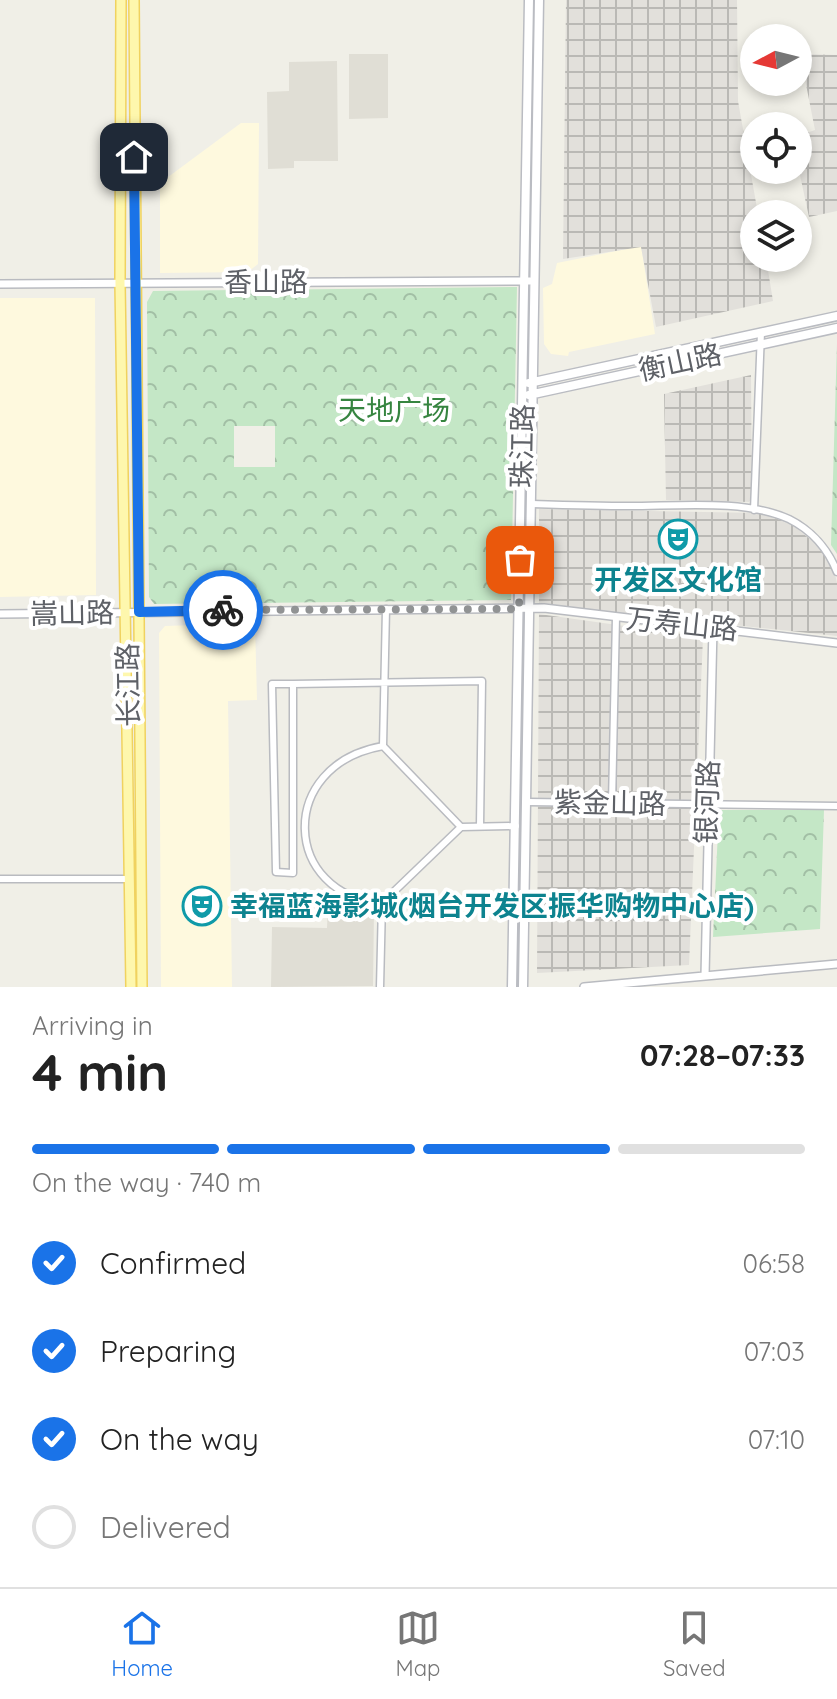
<!DOCTYPE html>
<html lang="en">
<head>
<meta charset="utf-8">
<style>
	:root { --surface:#fff; --page:#f2f2f2; --text:#222; --muted:#767676; --line:#e0e0e0; --accent:#1a73e8 }
	body { margin:0; font-family:Quicksand,"Noto Sans SC",sans-serif; background:var(--page); color:var(--text); height:100vh; display:flex; flex-direction:column; font-size:30px; white-space:nowrap }
	* { box-sizing:border-box; margin:0 }
	p { font-size:26px; color:var(--muted) }
	.icon { flex:none; width:44px; height:44px; fill:none; stroke:currentColor; stroke-width:2; stroke-linecap:round; stroke-linejoin:round }
	.map { position:relative; height:987px; overflow:hidden }
	.details { display:flex; flex-direction:column; background:var(--surface); flex:1 }
	.details>* { flex:none }
	.needle { width:52px; rotate:263deg }
	.tools { position:absolute; left:740px; top:24px; display:grid; gap:16px }
	.tools a { display:grid; place-items:center; width:72px; height:72px; border-radius:50%; background:var(--surface); box-shadow:0 4px 12px #0003; font-size:40px }
	.pin { position:absolute; display:grid; place-items:center; width:68px; height:68px; color:#fff; margin:-34px; border-radius:16px; box-shadow:0 4px 12px #0006 }
	.courier { position:absolute; display:grid; place-items:center; width:80px; height:80px; margin:-40px; border:6px solid #1a73e8; border-radius:50%; background:#fff; color:#222; box-shadow:0 2px 10px #0007 }
	.headline em { font-style:normal; font-weight:700 }
	.headline div { display:flex; flex-direction:column-reverse }
	.headline { display:flex; align-items:center; justify-content:space-between; height:136px; padding:0 32px }
	h1 { font-size:52px; font-weight:700; line-height:60px }
	.bar { display:grid; grid-template-columns:repeat(4,1fr); gap:12px 8px; align-content:center; height:96px; padding:0 32px }
	.bar i { height:10px; border-radius:6px; background:var(--line) }
	.bar .selected { background:var(--accent) }
	.bar p { grid-column:span 4 }
	ol { padding:0 32px; list-style:none }
	li { display:flex; align-items:center; gap:24px; height:88px }
	li p { margin-inline-start:auto }
	li .icon { padding:8px; border-radius:50%; background:var(--accent); color:#fff; stroke-width:4 }
	li:last-child { color:var(--muted) }
	li i { width:44px; height:44px; border:4px solid var(--line); border-radius:50% }
	.menu { display:flex; justify-content:space-around; align-items:center; height:112px; border-top:2px solid var(--line); background:var(--surface); font-size:22px; color:var(--muted) }
	.menu a { display:grid; justify-items:center; gap:4px }
	.menu .selected { color:var(--accent) }
	.map>svg:first-child { display:block }
</style>
</head>
<body>
<div class="map">
<svg width="837" height="987" viewBox="0 0 837 987">
	<defs>
		<pattern id="industrial-grid" width="8" height="8" patternUnits="userSpaceOnUse" patternTransform="scale(2)"><rect width="8" height="8" fill="#e2e0db"/><path d="M0 4h8M4 0v8" fill="none" stroke="#bab9b5"/></pattern>
		<pattern id="forest-crowns" width="20" height="18" patternUnits="userSpaceOnUse" patternTransform="scale(2)"><rect width="20" height="18" fill="#c4e7c6"/><path d="M2 6a3 3 0 1 1 6 0M12 15a3 3 0 1 1 6 0" fill="none" stroke="#a2bfa5"/></pattern>
	</defs>
	<rect width="100%" height="100%" fill="#f0efe7"/>
	<path fill="#fef9de" d="M241,123H259L258,264L248,272L160,273V183Z
		M641,246L655,334L569,352L568,356L551,354L544,344L543,288L552,284L557,263Z
		M0,298H95L96,595L0,597Z
		M255,623L257,700L228,701L232,987H161L159,633L165,626Z"/>
	<path fill="url(#industrial-grid)" d="M566,0H737L738,101L758,214H754V258H766L773,301L656,327L641,247L563,259Z
		M800,54L837,55V211L809,217L798,166V136L815,130Z
		M751,375L752,498L749,502L666,500L664,394Z
		M539,509L759,513L790,523L816,544L833,565L837,583V636L539,604Z
		M539,614L703,637L689,965L537,973Z"/>
	<path fill="#e0ded5" d="M349,54H388V118L349,119Z
		M337,61L338,161H294V168L268,169L267,92L289,91V62Z
		M328,903L374,910L373,986L271,987L272,927L327,928Z"/>
	<path fill="url(#forest-crowns)" fill-rule="evenodd" d="M517,287L511,600L154,604L149,597L147,302L153,291ZM234,426H275V467H234Z
		M837,343V554L831,545Z
		M719,810H824L820,929L713,937Z"/>
	<g fill="none" stroke-linecap="round" stroke-linejoin="round">
		<defs>
			<path id="minor" d="M532,504C565,505 598,506 630,506C677,506 746,499 789,519C811,530 828,549 837,572
				M754,510L761,332
				M293,684H272L276,872L293,873V684L482,681L480,826
				M383,746L386,609
				M527,802L837,806
				M612,803L616,617
				M461,827L382,903C283,896 275,765 383,746L461,827L516,826
				M0,879H130
				M380,987L382,903"/>
			<path id="tertiary" d="M0,284L530,281
				M0,614L544,608L837,643
				M705,976L713,627
				M584,987L837,964"/>
			<path id="secondary" d="M529,383L837,316
				M529,395L837,328
				M512,987L529,0
				M523,987L539,0"/>
			<path id="primary" d="M121,0L120,283L131,987
				M134,0L142,987"/>
		</defs>
		<use href="#minor" stroke="#b9bbc0" stroke-width="9"/>
		<use href="#tertiary" stroke="#b9bbc0" stroke-width="10"/>
		<use href="#secondary" stroke="#babcc2" stroke-width="11"/>
		<use href="#primary" stroke="#f0d25f" stroke-width="12"/>
		<use href="#minor" stroke="#fff" stroke-width="6"/>
		<use href="#tertiary" stroke="#fff" stroke-width="7"/>
		<use href="#secondary" stroke="#fff" stroke-width="8"/>
		<use href="#primary" stroke="#fef7ad" stroke-width="9"/>
	</g>
	<g fill="none" stroke-linecap="round" stroke-linejoin="round">
		<path stroke="#919394" stroke-width="8" stroke-dasharray="0 14.4" d="M223,610L519,609L520,560"/>
		<path stroke="#1a73e8" stroke-width="10" d="M134,157L139,612L223,610"/>
	</g>
	<defs>
		<symbol id="theatre-ring" viewBox="-11 -11 22 22"><circle r="9.5" fill="#fff" stroke="#0f9aa8" stroke-width="1.5"/><path d="M-5-5.5Q0-4 5-5.5V0Q5 5 0 6Q-5 5-5 0ZM-3.3-2.5H-1v1.5H-3.3ZM1-2.5H3.3v1.5H1ZM-2.8 1Q0 5.5 2.8 1Z" fill="#0f9aa8"/></symbol>
	</defs>
	<g fill-rule="evenodd">
		<use href="#theatre-ring" x="656" y="517" width="44" height="44"/>
		<use href="#theatre-ring" x="180" y="884" width="44" height="44"/>
	</g>
	<g text-anchor="middle" stroke-width="8" stroke-linejoin="round" paint-order="stroke">
		<g font-size="28" fill="#5e6167" stroke="#fff">
			<text x="266" y="292">香山路</text>
			<text transform="translate(680 362) rotate(-12)" y="10">衡山路</text>
			<text transform="translate(522 446) rotate(-89)" y="10">珠江路</text>
			<text transform="translate(72 613) rotate(-1)" y="10">嵩山路</text>
			<text transform="translate(682 624) rotate(6)" y="10">万寿山路</text>
			<text transform="translate(128 685) rotate(-91)" y="10">长江路</text>
			<text transform="translate(707 802) rotate(-88)" y="10">银河路</text>
			<text transform="translate(610 803) rotate(1)" y="10">紫金山路</text>
		</g>
		<g font-size="28" fill="#368540" stroke="#fff">
			<text x="394" y="420">天地广场</text>
		</g>
		<g font-size="28" font-weight="bold" fill="#0d838f" stroke="#fff">
			<text x="678" y="590">开发区文化馆</text>
			<text x="230" y="916" text-anchor="start">幸福蓝海影城(烟台开发区振华购物中心店)</text>
		</g>
	</g>
</svg>
<div class="tools">
<a><svg class="needle" viewBox="-14 -14 28 28"><path d="M0-13l5 13h-10z" fill="#e53935"/><path d="M0 13l5-13h-10z" fill="#767676"/></svg></a>
<a><svg class="icon" aria-label="locate" viewBox="0 0 24 24"><circle cx="12" cy="12" r="6"/><path d="M12 2v4M12 18v4M2 12h4M18 12h4"/></svg></a>
<a><svg class="icon" aria-label="layers" viewBox="0 0 24 24"><path d="M12 4l9 5-9 5-9-5zM3 14l9 5 9-5"/></svg></a>
</div>
<div class="pin" style="left:520px;top:560px;background:#ea580c"><svg class="icon" aria-label="bag" viewBox="0 0 24 24"><path d="M5 8h14l-1 12H6zM9 8a3 3 0 0 1 6 0"/></svg></div>
<div class="pin" style="left:134px;top:157px;background:#1f2937"><svg class="icon" aria-label="home" viewBox="0 0 24 24"><path d="M3 11l9-7 9 7M6 9v11h12V9"/></svg></div>
<div class="courier" style="left:223px;top:610px"><svg class="icon" aria-label="bike" viewBox="0 0 24 24"><circle cx="6" cy="16" r="4"/><circle cx="18" cy="16" r="4"/><path d="M6 16l4-8h5l3 8M10 8l3 8H6M13 5h3"/></svg></div>
</div>
<section class="details">
<div class="headline"><div><h1>4 min</h1><p>Arriving in</p></div><em>07:28–07:33</em></div>
<div class="bar"><i class="selected"></i><i class="selected"></i><i class="selected"></i><i></i><p>On the way · 740 m</p></div>
<ol>
<li><svg class="icon" aria-label="check" viewBox="0 0 24 24"><path d="M5 12l5 5 9-10"/></svg>Confirmed<p>06:58</p></li>
<li><svg class="icon" aria-label="check" viewBox="0 0 24 24"><path d="M5 12l5 5 9-10"/></svg>Preparing<p>07:03</p></li>
<li><svg class="icon" aria-label="check" viewBox="0 0 24 24"><path d="M5 12l5 5 9-10"/></svg>On the way<p>07:10</p></li>
<li><i></i>Delivered</li>
</ol>
</section>
<nav class="menu">
<a class="selected"><svg class="icon" aria-label="home" viewBox="0 0 24 24"><path d="M3 11l9-7 9 7M6 9v11h12V9"/></svg>Home</a>
<a><svg class="icon" aria-label="map" viewBox="0 0 24 24"><path d="M3 6l6-2 6 2 6-2v14l-6 2-6-2-6 2zM9 4v14M15 6v14"/></svg>Map</a>
<a><svg class="icon" aria-label="saved" viewBox="0 0 24 24"><path d="M7 4h10v16l-5-4-5 4z"/></svg>Saved</a>
</nav>
</body>
</html>
